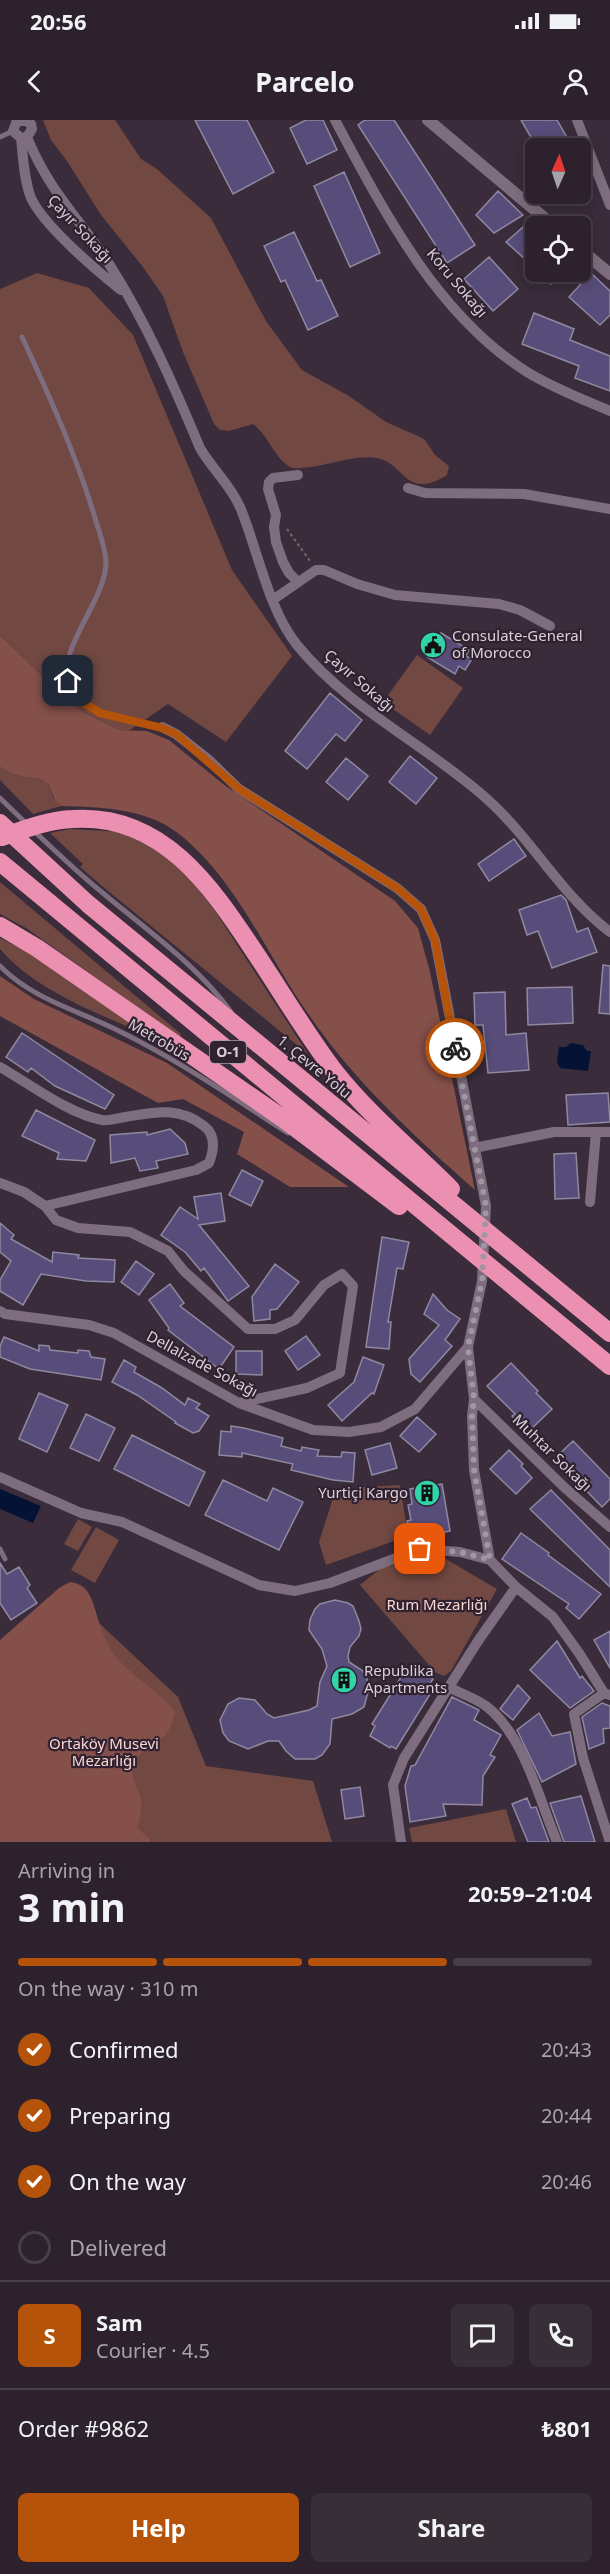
<!DOCTYPE html>
<html lang="en">
<head>
<meta charset="utf-8">
<style>
	:root { --surface:#2c212c; --page:#382e38; --text:#f1f3f6; --muted:#a6a3a9; --line:#483e48; --accent:#b45309 }
	body { margin:0; font-family:"Noto Sans",sans-serif; background:var(--page); color:var(--text); height:100vh; display:flex; flex-direction:column; font-size:22px; white-space:nowrap }
	* { box-sizing:border-box; margin:0 }
	p { font-size:20px; color:var(--muted) }
	.icon { flex:none; width:33px; height:33px; fill:none; stroke:currentColor; stroke-width:2; stroke-linecap:round; stroke-linejoin:round }
	.map { position:relative; height:1722px; overflow:hidden }
	.details { display:flex; flex-direction:column; background:var(--surface); flex:1 }
	.details>* { flex:none }
	.needle { width:39px; rotate:3deg }
	.tools { position:absolute; left:525px; top:18px; display:grid; gap:12px }
	.tools a { display:grid; place-items:center; width:66px; height:66px; border-radius:9px; background:var(--surface); box-shadow:0 3px 15px #0003,0 0 0 2px var(--line); font-size:30px }
	.pin { position:absolute; display:grid; place-items:center; width:51px; height:51px; color:#fff; margin:-26px; border-radius:12px; box-shadow:0 3px 9px #0006 }
	.courier { position:absolute; display:grid; place-items:center; width:60px; height:60px; margin:-30px; border:4px solid #b45309; border-radius:50%; background:#fff; color:#222; box-shadow:0 2px 8px #0007 }
	.head em { font-style:normal; font-weight:700 }
	.head div { display:flex; flex-direction:column-reverse }
	.head { display:flex; align-items:center; justify-content:space-between; height:102px; padding:0 18px }
	h1 { font-size:39px; font-weight:700; line-height:45px }
	.bar { display:grid; grid-template-columns:repeat(4,1fr); gap:9px 6px; align-content:center; height:72px; padding:0 18px }
	.bar i { height:8px; border-radius:4px; background:var(--line) }
	.bar .on { background:var(--accent) }
	.bar p { grid-column:span 4 }
	.line { display:flex; align-items:center; gap:15px; padding:0 18px; border-top:2px solid var(--line) }
	.line div { flex:1 }
	.round { display:grid; place-items:center; flex:none; width:63px; height:63px; border-radius:9px; background:var(--page) }
	ol { padding:0 18px; list-style:none }
	li { display:flex; align-items:center; gap:18px; height:66px }
	li p { margin-inline-start:auto }
	li .icon { padding:6px; border-radius:50%; background:var(--accent); color:#fff; stroke-width:4 }
	li:last-child { color:var(--muted) }
	li i { width:33px; height:33px; border:3px solid var(--line); border-radius:50% }
	.action { display:flex; gap:12px; margin-top:auto; padding:12px 18px }
	.action a { flex:1; height:69px; border-radius:9px; background:var(--accent); color:#fff; font-size:24px; font-weight:700; line-height:69px; text-align:center }
	.action a+a { background:var(--page); color:var(--text) }
	.status { display:flex; justify-content:space-between; align-items:center; height:42px; padding:0 30px; background:var(--surface); direction:ltr }
	.status svg { height:16px; fill:currentColor }
	header { display:flex; justify-content:space-between; align-items:center; height:78px; padding:0 18px; background:var(--surface); font-size:27px; font-weight:700 }
	.map>svg:first-child { display:block }
</style>
</head>
<body>
<div class="status"><b>20:56</b><svg viewBox="0 0 49 12"><path d="M0 12V9h3v3zM5 12V6h3v6zM10 12V3h3v9zM15 12V0h3v12zM26 1h20v11H26zM47 4h2v5h-2z"/></svg></div>
<header><svg class="icon" aria-label="back" viewBox="0 0 24 24"><path d="M15 5l-7 7 7 7"/></svg>Parcelo<svg class="icon" aria-label="person" viewBox="0 0 24 24"><circle cx="12" cy="8" r="4"/><path d="M4 21q1-7 8-7t8 7"/></svg></header>
<div class="map">
<svg width="610" height="1722" viewBox="0 0 610 1722">
	<rect width="100%" height="100%" fill="#3a2c3b"/>
	<path fill="#714842" d="M43,0H115L141,39L157,49L211,98L266,201L302,250L349,276L386,302L418,316L425,320L435,335L449,346L447,355C405,381 405,343 377,338C349,334 320,350 292,348C274,339 270,317 253,304L229,311L220,310L214,304L183,232L163,176L143,147L101,95L67,41L51,20Z
		M37,153L89,168L133,215L232,450L292,536L226,622L168,584L130,610H119L75,588L0,515V169Z
		M417,535L463,568L430,615L383,582Z
		M0,647L15,655L40,659L48,664L53,677L61,686L33,694L0,660Z
		M70,709L124,712L152,725L180,746L215,791L308,934L108,771L80,747L83,744L50,713Z
		M0,762L181,914L180,917L26,808L0,794Z
		M0,818L38,837L151,917C99,893 38,873 0,829Z
		M400,1365L408,1416L326,1445L319,1422L334,1375L364,1367Z
		M78,1399L92,1407L78,1431L64,1424Z
		M96,1407L119,1420L95,1463L71,1450Z
		M439,1435L497,1469L451,1551L444,1556L435,1552L360,1465L381,1448Z
		M99,1503L178,1577L206,1646L313,1661L332,1722H0Z
		M506,1689L516,1722H412L409,1708Z"/>
	<path fill="#845049" d="M0,515L75,588L119,610L147,611L169,620L223,664L395,781L418,808L430,852L475,1070C414,1016 355,962 309,895C267,836 237,760 179,714C146,688 101,687 61,686L55,680L48,664L40,659L15,655L0,647Z
		M0,856L34,879L167,943L349,1067H290L237,1034L244,1012L183,979L158,983L0,896Z
		M70,1462C85,1464 90,1473 94,1486C99,1502 104,1521 114,1534C131,1557 158,1569 175,1592C169,1628 144,1621 134,1645C129,1657 137,1666 140,1676C143,1687 140,1698 137,1708L150,1719V1722H0V1520L59,1468Z"/>
	<path fill="#041236" d="M571,923L583,925L587,931H591L588,951L560,948L557,942L559,927H566Z
		M0,1369L41,1386L33,1403L0,1389Z"/>
	<path fill="#584d7a" stroke="#8e89a0" stroke-width="1.5" d="M195,0H247L274,52L233,74Z
		M306,0H323L337,30L307,44L290,8Z
		M365,0H394L475,125L447,143L358,5Z
		M521,0H557L573,28H537Z
		M344,52L380,133L350,147L314,66Z
		M498,71L523,95L494,113L476,95Z
		M530,101L536,106V149L506,122Z
		M294,112L317,161L321,160L338,196L308,210L285,160L281,162L264,126Z
		M489,137L518,169L493,191L464,159Z
		M538,152H564L551,164Z
		M591,153L610,171V195L600,205L569,177Z
		M534,193L574,209L570,220L610,236V271L575,258L579,246L522,224Z
		M441,513L469,530L466,536L472,539L465,550L459,546L455,554L427,537L432,530L425,526L431,515L438,519Z
		M330,573L362,600L345,621L336,614L307,649L285,631Z
		M410,636L437,658L416,684L389,662Z
		M346,638L368,656L348,680L326,662Z
		M514,719L526,736L489,761L478,744Z
		M561,775L566,780L577,812L588,808L597,832L552,848L538,811L527,815L519,790Z
		M603,845L610,846V894L599,893Z
		M572,867L573,903L528,905L527,868Z
		M505,872L506,915L526,913L529,950L488,953L483,905H475L474,873Z
		M22,913L114,975L105,989L55,966L31,948L28,952L6,937Z
		M608,973L610,1002L568,1005L566,975Z
		M36,990L95,1020L86,1041L57,1039L59,1033L22,1016Z
		M170,1009L185,1023L188,1034L156,1041L158,1048L140,1051L135,1038L111,1043L110,1015L147,1012V1015Z
		M576,1033L579,1078L555,1079L554,1034Z
		M242,1050L263,1061L251,1086L229,1075Z
		M221,1073L225,1101L199,1105L249,1166L228,1181L204,1148L201,1151L185,1132L161,1115L180,1087L198,1099L194,1077Z
		M0,1103L14,1115L11,1119L52,1142L53,1132L79,1135L78,1138L115,1140L114,1162L86,1161L41,1154L23,1185L0,1171V1160L11,1141L0,1132Z
		M382,1117L409,1122L403,1149L397,1148L388,1202H391L389,1229L366,1227Z
		M136,1141L154,1154L139,1175L121,1162Z
		M275,1144L299,1162L277,1189L270,1190V1199L254,1201L252,1177Z
		M170,1164L184,1183L180,1186L234,1227L219,1249L168,1210L169,1208L149,1180Z
		M433,1174L447,1190L460,1199L445,1220L452,1226L420,1262L411,1254L409,1239L439,1205L424,1194Z
		M306,1216L320,1235L298,1250L285,1231Z
		M4,1217L39,1231V1225L49,1226L50,1230L78,1233V1230L89,1231L91,1237L105,1239L101,1260L30,1249L0,1237V1226Z
		M236,1231H262V1255L236,1254Z
		M363,1237L384,1245L374,1274L372,1273L342,1301L328,1285L354,1262Z
		M124,1240L136,1247L134,1252L162,1268L185,1285L188,1278L200,1284L196,1288L209,1296L199,1311L193,1313L175,1303L176,1302L137,1275L112,1262Z
		M511,1243L538,1271L536,1273L552,1289L528,1312L512,1296L515,1294L487,1266Z
		M39,1273L68,1285L47,1332L19,1319Z
		M86,1294L115,1308L99,1341L70,1328Z
		M417,1297L436,1314L419,1332L400,1316Z
		M231,1306L244,1308L283,1318L281,1326L301,1331L302,1327L319,1330L317,1336L341,1337L342,1332L355,1333L353,1362L333,1360L291,1350L293,1344L242,1333V1337L219,1335L221,1311L231,1312Z
		M132,1315L205,1352L189,1386L114,1349Z
		M573,1321L610,1359V1379L602,1387L555,1338Z
		M390,1323L397,1348L372,1355L365,1330Z
		M509,1330L523,1344L521,1346L532,1358L516,1374L490,1349Z
		M223,1360L267,1381L273,1368L303,1382L279,1430L205,1395Z
		M442,1364L450,1411L414,1419L407,1401L411,1400L408,1385L412,1384L410,1369Z
		M551,1370L610,1430V1467L530,1389Z
		M521,1413L549,1433L548,1435L601,1474L579,1499L566,1488L569,1484L502,1439Z
		M0,1443L7,1454L19,1447L30,1465L27,1468L37,1483L11,1500L0,1483Z
		M335,1480L348,1483L353,1486L359,1501L361,1509L359,1516L350,1527L348,1536L349,1542L363,1551L367,1558L368,1572L364,1587L352,1594L332,1599L330,1624L322,1635L315,1639H295L286,1631L279,1621H268L248,1629L229,1621L223,1613L220,1600L228,1584L239,1578L255,1580L267,1594L274,1598L309,1590L317,1586L320,1562L327,1546L322,1529L309,1510L310,1500L315,1489L320,1484Z
		M610,1511V1548L594,1520Z
		M557,1521L580,1558L582,1556L594,1571L570,1588L530,1550Z
		M413,1546L433,1559L427,1568L432,1571L396,1629L391,1626L390,1628L370,1616L375,1606L372,1604L403,1554L406,1557Z
		M518,1565L530,1578L513,1600L500,1589Z
		M452,1577L479,1590L474,1600L501,1615L490,1635L495,1637L483,1656L482,1685L443,1684L446,1696L410,1702L405,1666L411,1646L415,1645Z
		M602,1583L610,1586V1608L603,1609L604,1623L589,1629L582,1597Z
		M539,1593L552,1616L570,1612L576,1644L542,1662L517,1610Z
		M360,1667L364,1696L345,1699L341,1670Z
		M581,1676L595,1722H564L550,1683Z
		M527,1678L531,1688L536,1687L549,1722H528L512,1684Z"/>
	<g fill="none" stroke-linecap="round" stroke-linejoin="round">
		<path stroke="#736774" stroke-width="2" stroke-dasharray="3 3" stroke-linecap="butt" d="M287,409L310,441"/>
		<path stroke="#7e6d7e" stroke-width="5" d="M0,17L13,11
			M22,217C49,275 77,337 95,398C99,412 106,429 106,443C106,479 56,531 69,562C83,598 129,600 162,607
			M0,678C34,711 67,744 104,774C148,811 197,845 231,892
			M0,846C31,878 76,890 115,909C175,938 232,977 288,1013
			M0,1429L5,1439"/>
		<path stroke="#7e6d7e" stroke-width="10" d="M22,0L16,3L13,11L21,18L27,17L32,9L31,4L24,0
			M335,0C384,92 437,195 527,252C553,268 582,279 610,291
			M577,0L610,85
			M27,17C49,72 81,100 111,147C147,204 174,266 200,328C212,349 230,364 240,387C258,430 268,489 297,525C349,589 427,625 487,679C532,719 562,776 610,812
			M21,18C23,37 24,60 31,78C44,106 97,151 121,170
			M298,355L273,358L269,362L268,369L276,395L274,407L276,422L283,442L289,453L298,462
			M408,368L425,373L524,374L610,389
			M274,479L316,450H324L357,464L395,475L499,484L520,490L550,506
			M162,607L176,614L209,640L239,669L397,768L421,789L435,820L486,1086L482,1161L468,1227L474,1279L472,1296L474,1350L490,1440
			M0,947C30,964 69,994 102,1000C109,1001 118,998 125,997C154,992 179,986 204,1006C216,1015 214,1030 209,1043L196,1050L45,1086
			M474,1028L554,1012H610
			M0,1063L24,1072L45,1086L56,1100L78,1108L130,1112L168,1131L184,1151L248,1209H275L295,1200L324,1165L342,1154L353,1166L340,1253L307,1268L239,1283
			M590,1082L596,1012
			M0,1191L5,1194L89,1205L114,1213L239,1283L313,1310L349,1312L381,1307L415,1289L468,1227
			M474,1279L565,1368L610,1407
			M0,1357L81,1393L122,1402L259,1465L295,1471L330,1463L420,1429L460,1432L490,1440
			M490,1440L516,1467L553,1497L579,1533L604,1573L610,1575
			M448,1567C460,1573 475,1578 486,1586C524,1615 539,1679 557,1722
			M604,1573L574,1594L583,1638L610,1722
			M401,1722L393,1665L404,1638L478,1521L516,1467"/>
		<path stroke="#7e6d7e" stroke-width="12" d="M428,0L554,106
			M580,129L610,154"/>
		<path stroke="#ec90b2" stroke-width="18" d="M0,703L88,784L610,1213
			M2,717C25,709 48,700 73,699C162,693 211,766 254,831C281,871 306,914 335,952C369,995 413,1031 451,1069
			M0,742L610,1246
			M0,806L37,828L285,1000L399,1086"/>
	</g>
	<g fill="none" stroke-linecap="round" stroke-linejoin="round">
		<path stroke="#a197a2" stroke-width="6" stroke-dasharray="0 10.8" d="M420,1429L460,1432L490,1440L474,1350L472,1296L474,1279L468,1227L482,1161L486,1086L455,928"/>
		<path stroke="#b45309" stroke-width="8" d="M68,561L81,581L100,593L162,608L176,614L239,669L397,768L421,789L435,820L455,928"/>
	</g>
	<defs>
		<symbol id="civic-disc" viewBox="-11 -11 22 22"><circle r="9.5" fill="#31d4a9" stroke="#302230"/><path d="M-.6-6.5H3V-4.5H.6V-3L4-1V1h2V6H-6V1h2V-1L-.6-3ZM-1.2 2.5V6h2.4V2.5Z" fill="#111"/></symbol>
		<symbol id="building-disc" viewBox="-11 -11 22 22"><circle r="9.5" fill="#31d4a9" stroke="#302230"/><path d="M-4-6H4V6H1V3H-1V6H-4ZM-2.5-4.3h1.7v1.8h-1.7ZM.8-4.3h1.7v1.8H.8ZM-2.5-1h1.7V.8h-1.7ZM.8-1h1.7V.8H.8Z" fill="#111"/></symbol>
	</defs>
	<g fill-rule="evenodd">
		<use href="#civic-disc" x="418" y="510" width="30" height="30"/>
		<use href="#building-disc" x="412" y="1358" width="30" height="30"/>
		<use href="#building-disc" x="329" y="1545" width="30" height="30"/>
	</g>
	<g text-anchor="middle" stroke-width="4.5" stroke-linejoin="round" paint-order="stroke">
		<rect fill="#302230" stroke="#a69ca6" stroke-width="1.5" x="210" y="921" width="36" height="22" rx="4.5"/>
		<g font-size="14" font-weight="bold" fill="#d9d0d9">
			<text x="228" y="937">O-1</text>
		</g>
		<g font-size="15" fill="#d9d0d9" stroke="#302230">
			<text transform="translate(80 109) rotate(47)" y="5">Çayır Sokağı</text>
			<text transform="translate(457 163) rotate(50)" y="5">Koru Sokağı</text>
			<text transform="translate(359 561) rotate(41)" y="5">Çayır Sokağı</text>
			<text transform="translate(159 920) rotate(30)" y="5">Metrobüs</text>
			<text transform="translate(314 947) rotate(39)" y="5">1. Çevre Yolu</text>
			<text transform="translate(202 1244) rotate(28)" y="5">Dellalzade Sokağı</text>
			<text transform="translate(552 1333) rotate(44)" y="5">Muhtar Sokağı</text>
		</g>
		<g font-size="15" fill="#d9d0d9" stroke="#302230" text-anchor="start">
			<text x="452" y="521">Consulate-General<tspan x="452" dy="17">of Morocco</tspan></text>
			<text x="408" y="1378" text-anchor="end">Yurtiçi Kargo</text>
			<text x="364" y="1556">Republika<tspan x="364" dy="17">Apartments</tspan></text>
		</g>
		<g font-size="15" fill="#fad6d1" stroke="#302230">
			<text x="437" y="1490">Rum Mezarlığı</text>
			<text x="104" y="1629">Ortaköy Musevi<tspan x="104" dy="17">Mezarlığı</tspan></text>
		</g>
	</g>
</svg>
<div class="tools">
<a><svg class="needle" viewBox="-14 -14 28 28"><path d="M0-13l5 13h-10z" fill="#e53935"/><path d="M0 13l5-13h-10z" fill="#a6a3a9"/></svg></a>
<a><svg class="icon" aria-label="locate" viewBox="0 0 24 24"><circle cx="12" cy="12" r="6"/><path d="M12 2v4M12 18v4M2 12h4M18 12h4"/></svg></a>
</div>
<div class="pin" style="left:420px;top:1429px;background:#ea580c"><svg class="icon" aria-label="bag" viewBox="0 0 24 24"><path d="M5 8h14l-1 12H6zM9 8a3 3 0 0 1 6 0"/></svg></div>
<div class="pin" style="left:68px;top:561px;background:#1f2937"><svg class="icon" aria-label="home" viewBox="0 0 24 24"><path d="M3 11l9-7 9 7M6 9v11h12V9"/></svg></div>
<div class="courier" style="left:455px;top:928px"><svg class="icon" aria-label="bike" viewBox="0 0 24 24"><circle cx="6" cy="16" r="4"/><circle cx="18" cy="16" r="4"/><path d="M6 16l4-8h5l3 8M10 8l3 8H6M13 5h3"/></svg></div>
</div>
<section class="details">
<div class="head"><div><h1>3 min</h1><p>Arriving in</p></div><em>20:59–21:04</em></div>
<div class="bar"><i class="on"></i><i class="on"></i><i class="on"></i><i></i><p>On the way · 310 m</p></div>
<ol>
<li><svg class="icon" aria-label="check" viewBox="0 0 24 24"><path d="M5 12l5 5 9-10"/></svg>Confirmed<p>20:43</p></li>
<li><svg class="icon" aria-label="check" viewBox="0 0 24 24"><path d="M5 12l5 5 9-10"/></svg>Preparing<p>20:44</p></li>
<li><svg class="icon" aria-label="check" viewBox="0 0 24 24"><path d="M5 12l5 5 9-10"/></svg>On the way<p>20:46</p></li>
<li><i></i>Delivered</li>
</ol>
<div class="line" style="height:108px"><b class="round" style="background:var(--accent);color:#fff">S</b><div><b>Sam</b><p>Courier · 4.5</p></div><a class="round"><svg class="icon" aria-label="chat" viewBox="0 0 24 24"><path d="M4 5h16v11H9l-5 4z"/></svg></a><a class="round"><svg class="icon" aria-label="phone" viewBox="0 0 24 24"><path d="M5 4h4l2 5-3 2q2 4 5 5l2-3 5 2v4C11 20 4 13 5 4z"/></svg></a></div>
<div class="line" style="height:78px"><div>Order #9862</div><b>₺801</b></div>
<div class="action"><a>Help</a><a>Share</a></div>
</section>
</body>
</html>
